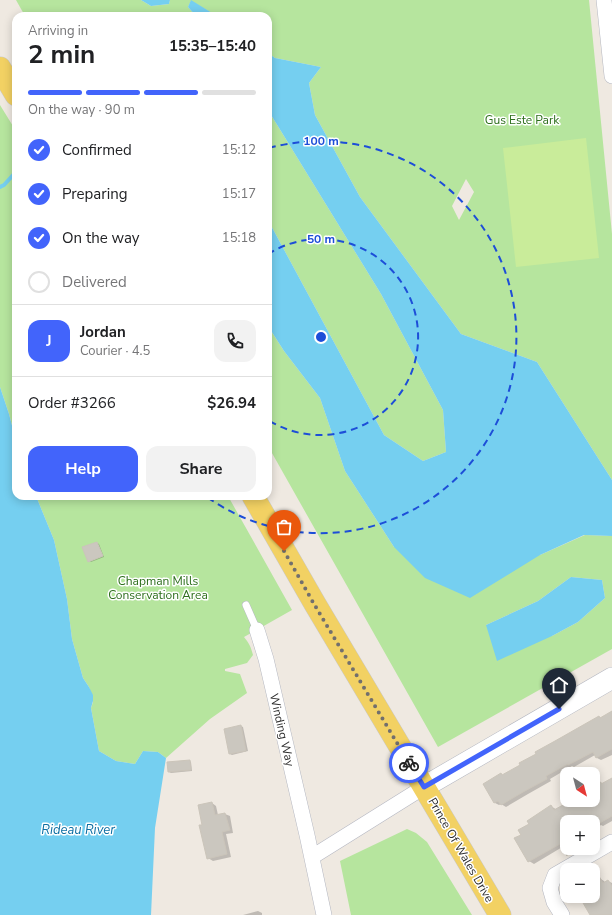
<!DOCTYPE html>
<html lang="en">
<head>
<meta charset="utf-8">
<style>
	:root { --surface:#fff; --page:#f2f2f2; --text:#202124; --muted:#757577; --line:#e0e0e0; --accent:#4264fb }
	body { margin:0; font-family:"Nunito Sans",sans-serif; background:var(--page); color:var(--text); height:100vh; display:flex; flex-direction:column; font-size:15px; white-space:nowrap }
	* { box-sizing:border-box; margin:0 }
	p { font-size:13px; color:var(--muted) }
	.icon { flex:none; width:22px; height:22px; fill:none; stroke:currentColor; stroke-width:2; stroke-linecap:round; stroke-linejoin:round }
	.map { position:relative; flex:1; overflow:hidden }
	.details { position:absolute; left:12px; top:12px; width:260px; height:488px; display:flex; flex-direction:column; background:var(--surface); border-radius:12px; box-shadow:0 2px 10px #0003 }
	.details>* { flex:none }
	.needle { width:26px; rotate:144deg }
	.tools { position:absolute; left:560px; top:767px; display:grid; gap:8px }
	.tools a { display:grid; place-items:center; width:40px; height:40px; border-radius:8px; background:var(--surface); box-shadow:0 2px 10px #0003; font-size:20px }
	.pin { position:absolute; display:grid; place-items:center; width:34px; height:34px; color:#fff; margin:-41px -17px; border-radius:50% 50% 50% 0; rotate:-45deg; box-shadow:0 0 4px #0007 }
	.pin .icon { rotate:45deg }
	.courier { position:absolute; display:grid; place-items:center; width:40px; height:40px; margin:-20px; border:3px solid #4264fb; border-radius:50%; background:#fff; color:#222; box-shadow:0 1px 5px #0007 }
	.summary em { font-style:normal; font-weight:700 }
	.summary div { display:flex; flex-direction:column-reverse }
	.summary { display:flex; align-items:center; justify-content:space-between; height:68px; padding:0 16px }
	h1 { font-size:26px; font-weight:700; line-height:30px }
	.bar { display:grid; grid-template-columns:repeat(4,1fr); gap:6px 4px; align-content:center; height:48px; padding:0 16px }
	.bar i { height:5px; border-radius:3px; background:var(--line) }
	.bar .active { background:var(--accent) }
	.bar p { grid-column:span 4 }
	.line { display:flex; align-items:center; gap:10px; padding:0 16px; border-top:1px solid var(--line) }
	.line div { flex:1 }
	.round { display:grid; place-items:center; flex:none; width:42px; height:42px; border-radius:12px; background:var(--page) }
	ol { padding:0 16px; list-style:none }
	li { display:flex; align-items:center; gap:12px; height:44px }
	li p { margin-inline-start:auto }
	li .icon { padding:4px; border-radius:50%; background:var(--accent); color:#fff; stroke-width:4 }
	li:last-child { color:var(--muted) }
	li i { width:22px; height:22px; border:2px solid var(--line); border-radius:50% }
	.button { display:flex; gap:8px; margin-top:auto; padding:8px 16px }
	.button a { flex:1; height:46px; border-radius:12px; background:var(--accent); color:#fff; font-size:16px; font-weight:700; line-height:46px; text-align:center }
	.button a+a { background:var(--page); color:var(--text) }
	.map>svg:first-child { display:block }
</style>
</head>
<body>
<div class="map">
<svg width="612" height="915" viewBox="0 0 612 915">
	<rect width="100%" height="100%" fill="#efe9e1"/>
	<path fill="#b6e59e" fill-rule="evenodd" d="M16,0H141L151,6L169,4L170,0H589L612,234V480L537,362L461,334L360,197L315,115L309,83L321,67L275,58L268,53V16H217L191,1L188,7L196,16H25ZM466,179L474,192L459,220L452,206Z
		M0,105L16,131V441L9,414L0,387Z
		M268,110L381,294L443,410L446,452L423,461L384,435L268,220Z
		M268,326L284,351L320,398L345,471L394,547L540,555L585,535L612,536V649L438,747L268,446ZM571,577L602,580L605,598L578,622L552,636L486,625L538,601Z
		M36,496H228L292,610L244,637C249,643 251,647 253,655L247,663L225,669V671L240,674L247,693L210,719L166,758L158,752L143,751L135,764L116,761L99,751L91,708L93,702L89,687L83,678L72,639L67,599L54,540Z
		M407,829L416,833L427,842L472,915H351L340,861Z"/>
	<path fill="#c9ec9a" d="M586,138L599,258L516,267L503,148Z"/>
	<path fill="#75cff0" d="M141,0H170L169,4L151,6Z
		M191,0L217,16H196L188,7Z
		M268,53L275,58L321,67L309,83L315,115L360,197L461,334L537,362L612,480V536L584,535L540,555L470,598L425,578L394,547L345,471L320,398L284,351L268,326V220L384,435L423,461L446,452L443,410L381,294L268,110Z
		M0,387L9,414L16,441V496H36L54,540L67,599L72,639L83,678L89,687L93,695V701L91,708L99,751L116,761L135,764L143,751L158,752L166,758L155,828L151,915H0Z
		M571,577L602,580L605,598L578,622L552,636L497,661L486,625L538,601Z"/>
	<path fill="#0003" d="M97,543L99,544L104,557L91,562L89,561Z
		M612,712V755L601,760L597,758L595,755L574,767L572,766L550,779L551,781L528,794L506,807L501,804L499,805L495,803L501,774L503,776L599,717L601,718Z
		M241,726L243,727L248,751L232,755L230,754Z
		M190,761L191,762L192,771L171,773L169,772Z
		M612,779V821L603,826L601,825L593,830V822H567V847L564,846L534,864L529,861L516,839L522,835L531,824L551,806L557,810L574,800H593V788L601,783L602,784Z
		M212,803L216,806L218,815L225,814L230,816L233,833L226,834L231,857L213,861L208,858L203,825Z
		M599,878L604,881L605,883L608,881L612,883V915H591L580,896H593V882Z
		M258,911L262,913V915H243Z"/>
	<g fill="none" stroke-linecap="round" stroke-linejoin="round">
		<path stroke="#75cff0" stroke-width="4" d="M0,187L4,185L14,174"/>
	</g>
	<path fill="#cbc7bf" stroke="#cbc5ba" d="M97,542L103,556L88,562L82,547Z
		M612,711V749L596,758L593,752L568,765V764L546,776L547,779L523,792L501,805L498,801L494,803L483,784L501,773L502,775L520,765L519,763L536,754L535,752L555,741L599,716L600,718Z
		M241,725L246,751L229,754L224,729Z
		M190,760L191,770L168,772L167,762Z
		M612,778V816L598,824L596,822H567V856L560,844L528,862L514,838L521,835L518,830L529,824L527,821L551,805L554,810L572,800H593V786L601,782V784Z
		M212,802L215,815L225,813L230,830L222,832L227,854L207,859L199,825H202L198,805Z
		M593,866L603,883L608,880L612,886V915H590L579,896H593Z"/>
	<g fill="none" stroke-linecap="round" stroke-linejoin="round">
		<defs>
			<path id="lane" d="M246,605L257,630"/>
			<path id="street" d="M604,0L612,76
				M257,630L266,659L307,835L324,915
				M312,857L424,787
				M562,915L554,902L550,888L555,875L612,842"/>
			<path id="secondary" d="M424,787L612,678"/>
			<path id="primary" d="M0,68L16,95
				M253,496L315,604L440,814L500,915"/>
		</defs>
		<use href="#lane" stroke="#b4b7c1" stroke-width="8"/>
		<use href="#street" stroke="#b4b7c1" stroke-width="16"/>
		<use href="#secondary" stroke="#b4b7c1" stroke-width="22"/>
		<use href="#primary" stroke="#c9c9c9" stroke-width="23"/>
		<use href="#lane" stroke="#fff" stroke-width="7"/>
		<use href="#street" stroke="#fff" stroke-width="15"/>
		<use href="#secondary" stroke="#fff" stroke-width="21"/>
		<use href="#primary" stroke="#f2d163" stroke-width="22"/>
	</g>
	<g fill="none" stroke-linecap="round" stroke-linejoin="round">
		<path stroke="#726f6d" stroke-width="4" stroke-dasharray="0 7.2" d="M284,551L314,604L409,763"/>
		<path stroke="#4264fb" stroke-width="5" d="M409,763L424,787L559,709"/>
	</g>
	<g fill="none" stroke="#1d4ed8" stroke-width="2" stroke-dasharray="7 5">
		<path d="M268 254A98 98 0 1 1 268 420"/>
		<path d="M269 148A196 196 0 1 1 207 497"/>
	</g>
	<g text-anchor="middle" stroke-width="3" stroke-linejoin="round" paint-order="stroke">
		<g font-size="12" fill="#2c6e1b" stroke="#fff">
			<text x="522" y="124">Gus Este Park</text>
			<text x="158" y="585">Chapman Mills<tspan x="158" dy="14">Conservation Area</tspan></text>
		</g>
		<g font-size="12" fill="#2e2e2e" stroke="#fff">
			<text transform="translate(282 730) rotate(77)" y="4">Winding Way</text>
			<text transform="translate(461 850) rotate(60)" y="4">Prince Of Wales Drive</text>
		</g>
		<g font-size="13" font-style="italic" fill="#0d6fa3" stroke="#fff">
			<text x="78" y="834">Rideau River</text>
		</g>
	</g>
	<circle cx="321" cy="337" r="6" fill="#1d4ed8" stroke="#fff" stroke-width="2"/>
	<g font-size="12" text-anchor="middle" font-weight="bold" fill="#1d4ed8" stroke="#fff" stroke-width="3" stroke-linejoin="round" paint-order="stroke">
		<text x="321" y="145">100 m</text>
		<text x="321" y="243">50 m</text>
	</g>
</svg>
<div class="tools">
<a><svg class="needle" viewBox="-14 -14 28 28"><path d="M0-13l5 13h-10z" fill="#e53935"/><path d="M0 13l5-13h-10z" fill="#757577"/></svg></a>
<a>+</a>
<a>−</a>
</div>
<div class="pin" style="left:284px;top:551px;background:#ea580c"><svg class="icon" aria-label="bag" viewBox="0 0 24 24"><path d="M5 8h14l-1 12H6zM9 8a3 3 0 0 1 6 0"/></svg></div>
<div class="pin" style="left:559px;top:709px;background:#1f2937"><svg class="icon" aria-label="home" viewBox="0 0 24 24"><path d="M3 11l9-7 9 7M6 9v11h12V9"/></svg></div>
<div class="courier" style="left:409px;top:763px"><svg class="icon" aria-label="bike" viewBox="0 0 24 24"><circle cx="6" cy="16" r="4"/><circle cx="18" cy="16" r="4"/><path d="M6 16l4-8h5l3 8M10 8l3 8H6M13 5h3"/></svg></div>
<section class="details">
<div class="summary"><div><h1>2 min</h1><p>Arriving in</p></div><em>15:35–15:40</em></div>
<div class="bar"><i class="active"></i><i class="active"></i><i class="active"></i><i></i><p>On the way · 90 m</p></div>
<ol>
<li><svg class="icon" aria-label="check" viewBox="0 0 24 24"><path d="M5 12l5 5 9-10"/></svg>Confirmed<p>15:12</p></li>
<li><svg class="icon" aria-label="check" viewBox="0 0 24 24"><path d="M5 12l5 5 9-10"/></svg>Preparing<p>15:17</p></li>
<li><svg class="icon" aria-label="check" viewBox="0 0 24 24"><path d="M5 12l5 5 9-10"/></svg>On the way<p>15:18</p></li>
<li><i></i>Delivered</li>
</ol>
<div class="line" style="height:72px"><b class="round" style="background:var(--accent);color:#fff">J</b><div><b>Jordan</b><p>Courier · 4.5</p></div><a class="round"><svg class="icon" aria-label="phone" viewBox="0 0 24 24"><path d="M5 4h4l2 5-3 2q2 4 5 5l2-3 5 2v4C11 20 4 13 5 4z"/></svg></a></div>
<div class="line" style="height:52px"><div>Order #3266</div><b>$26.94</b></div>
<div class="button"><a>Help</a><a>Share</a></div>
</section>
</div>
</body>
</html>
